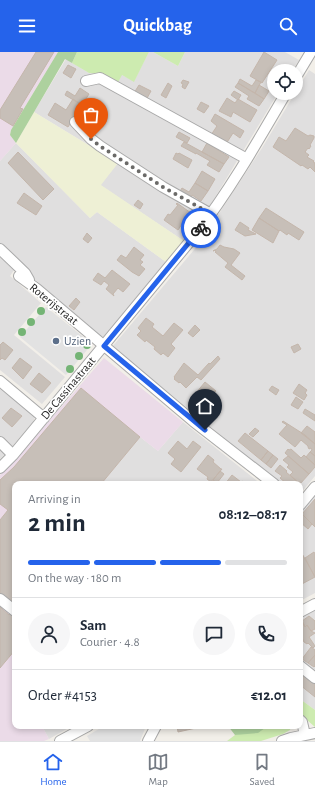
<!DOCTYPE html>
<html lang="en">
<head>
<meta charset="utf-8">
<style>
	:root { --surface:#fff; --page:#f6f6f7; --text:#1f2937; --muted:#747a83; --line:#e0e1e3; --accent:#2563eb }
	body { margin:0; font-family:"Alegreya Sans",sans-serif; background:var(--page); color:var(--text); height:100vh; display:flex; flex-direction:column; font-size:15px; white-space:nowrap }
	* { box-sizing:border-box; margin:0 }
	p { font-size:13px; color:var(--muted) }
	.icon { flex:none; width:22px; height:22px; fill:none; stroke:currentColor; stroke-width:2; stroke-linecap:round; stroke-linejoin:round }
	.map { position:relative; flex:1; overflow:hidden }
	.drawer { position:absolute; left:12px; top:429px; width:291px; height:248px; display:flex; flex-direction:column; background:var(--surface); border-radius:8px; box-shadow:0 2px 6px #0003 }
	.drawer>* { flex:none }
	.fabs { position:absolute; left:267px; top:12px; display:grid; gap:8px }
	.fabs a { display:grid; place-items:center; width:36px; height:36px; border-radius:50%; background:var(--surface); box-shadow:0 2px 6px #0003; font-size:20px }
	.pin { position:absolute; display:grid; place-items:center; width:34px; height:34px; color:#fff; margin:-41px -17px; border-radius:50% 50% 50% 0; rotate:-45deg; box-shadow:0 0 4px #0007 }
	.pin .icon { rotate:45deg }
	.courier { position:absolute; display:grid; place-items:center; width:40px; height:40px; margin:-20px; border:3px solid #2563eb; border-radius:50%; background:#fff; color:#222; box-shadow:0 1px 5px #0007 }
	.summary em { font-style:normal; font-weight:600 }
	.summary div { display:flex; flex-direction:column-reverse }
	.summary { display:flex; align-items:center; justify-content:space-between; height:68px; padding:0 16px }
	h1 { font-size:26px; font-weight:600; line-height:30px }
	.bar { display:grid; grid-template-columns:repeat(4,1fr); gap:6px 4px; align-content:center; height:48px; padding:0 16px }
	.bar i { height:5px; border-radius:3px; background:var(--line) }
	.bar .on { background:var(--accent) }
	.bar p { grid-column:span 4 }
	.line { display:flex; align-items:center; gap:10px; padding:0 16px; border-top:1px solid var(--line) }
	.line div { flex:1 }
	.round { display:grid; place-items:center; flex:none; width:42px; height:42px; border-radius:21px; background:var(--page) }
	header { display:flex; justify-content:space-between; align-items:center; height:52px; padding:0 16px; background:var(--accent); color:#fff; font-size:18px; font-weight:600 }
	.dock { display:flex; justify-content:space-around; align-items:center; height:56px; border-top:1px solid var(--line); background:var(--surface); font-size:11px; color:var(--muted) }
	.dock a { display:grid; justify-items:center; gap:2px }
	.dock .on { color:var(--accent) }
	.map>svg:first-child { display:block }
</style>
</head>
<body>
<header><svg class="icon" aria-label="menu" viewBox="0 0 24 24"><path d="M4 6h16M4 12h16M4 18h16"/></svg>Quickbag<svg class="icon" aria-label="search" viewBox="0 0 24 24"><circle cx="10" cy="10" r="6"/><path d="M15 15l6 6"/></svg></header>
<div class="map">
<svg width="315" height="689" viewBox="0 0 315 689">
	<rect width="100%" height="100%" fill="#f2efe9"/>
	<path fill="#e0dfdf" d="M149,0H153L178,14L185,0H285L299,8L292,19H274V41H278L214,147L202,166L184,189L100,133L118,111L34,60L66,7L89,21L122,23L134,29Z
		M309,18L315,22V424L300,442V432H281L112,295L199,192L262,96Z
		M16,91L90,166L97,160L166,210L114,277L106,284L99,285L16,215L10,224L41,251L14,283L65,325L42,352L0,318V109Z
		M0,335L35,365L33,370L10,397L0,407Z
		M183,370L261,432H101L140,385L158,399Z
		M315,443V541L300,549V462Z
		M315,558V619L300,607V566Z
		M300,619L315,631V658L300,647Z
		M42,674H72L49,687Z"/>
	<path fill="#ebdbe8" d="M0,0H58L11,78L10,83L16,91L0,109Z
		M104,306L183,370L158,399L140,385L101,432H15V674H42L49,687L44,689H0V423L14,409Z"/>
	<path fill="#eef0d5" d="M34,60L118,111L101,133L184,189L166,210L97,160L90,166L16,91Z"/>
	<path fill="#cdebb0" d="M77,0H149L134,30L122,23L117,32L100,22L89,21L72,11Z
		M153,0H185L178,14Z
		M300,647L315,658V675L300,662Z
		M265,674H291L290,678L283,682L261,689H227L235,683L265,676Z"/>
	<path fill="#add19e" d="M58,0H77L72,11L65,7L16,91L10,83L11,78Z
		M228,674H265V676L258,681L235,683Z"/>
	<path fill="#e2e2e2" d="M46,255L92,292L66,323L20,285Z
		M104,674H146L140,689H90L87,684Z"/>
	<path fill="#c7bfb8" stroke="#c4b6ab" d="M36,0H54L20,56L23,57L13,74L0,66V58Z
		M264,0L277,8L262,31L250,24Z
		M68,13L76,17L71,26L63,21Z
		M240,27L252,34L256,28L261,30L255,41L238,31Z
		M183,28L189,30L185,37L182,35L183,32L181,31Z
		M168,31L172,34L166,46L161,43Z
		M238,31L264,47L259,54L247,47L249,44L235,35Z
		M139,33L151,39L146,48L134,41Z
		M259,33L269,39L264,47L255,41Z
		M80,36L89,42L82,53L65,43L67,39L75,44Z
		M234,39L241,43L238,48L231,43Z
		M227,46L235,51L238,47L257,58L250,70L233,60L231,65L219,59Z
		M73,47L82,53L68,75L48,63L55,51L66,58Z
		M201,50L209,54L204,61L197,57Z
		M215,62L244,79L240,86L233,81L226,92L211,83L217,74L211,69Z
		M295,76L308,84L310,83L314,84V86L310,93L311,94L309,97L308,96L305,100L309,103L307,105L314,109L313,110L315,111V120L310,115L308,117L302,113L301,114L273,95L279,85L286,89Z
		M179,80L190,86L187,91L176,85Z
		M184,90L224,112L219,120L207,113L210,109L196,101V102L181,94Z
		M207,91L229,105L224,112L202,100Z
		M18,100L54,137L43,148L8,111Z
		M176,101L178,102L179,101L192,108L188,116L173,107Z
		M202,119L215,127L208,139L195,131Z
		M195,131L208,139L201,149L192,143L190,147L179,141L182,136L189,140Z
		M24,141L42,154L36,163L17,151Z
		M138,148L143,152L140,157L134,153Z
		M177,151L191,161H190L184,168V169L178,178L164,168L168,162L170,163L178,153L176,152Z
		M266,156L304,180L299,188L288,181L287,183L280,178L279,179L259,166Z
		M259,166L279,179L273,191L252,178Z
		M240,170L249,176L248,178L256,182L245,184L235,178Z
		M87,181L92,186L88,191L83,187Z
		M220,193L224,195L234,197L240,201L231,213L245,224L242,228L225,215L228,211L215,200H216L215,198L213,199L217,197Z
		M134,195L144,203L140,208L143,210L140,213L145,217L139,224L132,220L117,208L121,203L126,206Z
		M112,218L130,232L123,240L118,236L113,242L114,244L106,237L109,233L104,229L101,233L93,228L98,221L105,226Z
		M76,246L80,250L74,258L69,254Z
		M146,266L154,272L152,275L163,284L174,271L183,278L171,292L175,296L168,305L163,301L161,303L154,297L155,295L146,288L145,290L137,283L141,279L138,276Z
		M195,273L200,278L193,285L188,281Z
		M3,290L13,298L5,308L2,306L0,308V293Z
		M298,292L301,297L294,301L291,295Z
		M218,304L220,307L201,328L197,325L186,336L180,330L179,331L174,327L175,326L174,325L184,311L198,323L209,311L210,312Z
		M20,306L32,315L23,327L12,316Z
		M39,321L51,331L42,341L30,332Z
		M205,330L216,339L213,342L221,348L211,360L203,353L206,350L196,341Z
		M299,332L307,338L305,341L307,343L304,348L293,341Z
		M272,334L279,338L276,343L269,338Z
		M81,336L140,385L101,432H15V553L0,541V468L8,458L0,452V428L14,415Z
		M296,345L303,350L298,357L291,353Z
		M11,356L22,364L12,375L2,366Z
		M305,357L315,363V369L303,361Z
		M283,369L305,383L315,392V404L310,400L312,398L311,396L309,397L308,395V394L301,388L295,395L279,382L287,373L282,370Z
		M307,374L315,380V392L301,381Z
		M255,376L259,379L253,385L249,382Z
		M245,381L268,399L261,408L238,389Z
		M178,389L187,397L193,389L201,395L181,420L171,412L175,407L168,401Z
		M288,397L289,398L291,397L301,406L304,403L315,413V415L309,422L285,401Z
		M268,399L273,403L266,412L261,408Z
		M310,400L315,404V413L306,405Z
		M208,403L214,408L213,410L221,417H222L211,430L207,427L208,425L197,417Z
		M273,403L278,407L271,416L266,412Z
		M288,404L309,422L300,432L290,423L293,420L287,415L289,413L283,408Z
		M280,413L287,419L286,420L300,432H287L280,426L282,424L275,419Z
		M220,419L224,422L217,431L213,428Z
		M232,423L241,430L242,429L246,432H225Z
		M315,447V475L302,462Z
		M302,462L312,472L308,477L300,470V465Z
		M300,498L315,525L300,533Z
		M314,500L315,502V525L305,506Z
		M0,555L9,563L12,559L15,562V598L0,616Z
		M309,564L315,569V577L311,579L307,573L305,575L302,569Z
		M302,569L305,575L307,573L311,579L315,581L309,585L315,594L313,596L308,591L307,592L304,590L300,582V570Z
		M311,595L315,598V603L308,611L302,607Z
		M315,603V614L314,615L308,611Z
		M300,620L315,632V645L300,633Z
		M177,674H196V676L178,680Z"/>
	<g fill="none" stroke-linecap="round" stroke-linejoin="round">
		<defs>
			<path id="minor" d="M296,25L311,0
				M86,29L100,26L247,107
				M75,70L91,87L100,94L163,135L211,162
				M0,197L25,221L29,228
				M19,224L37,237L193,369L274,432
				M0,329L44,366
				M0,390L13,403
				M0,416L13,403L196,182C230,138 258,89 286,41
				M300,453L315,435
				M0,547L15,559
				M300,560L315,552
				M300,614L315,626
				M300,668L302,670L305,683
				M60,689L88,674
				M148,689L156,674
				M282,689L291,686L315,681"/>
		</defs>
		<use href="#minor" stroke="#a9a9a9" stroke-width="12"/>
		<use href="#minor" stroke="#fff" stroke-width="10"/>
	</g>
	<g fill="#74b475">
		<circle cx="41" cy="259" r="4"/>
		<circle cx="31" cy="270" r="4"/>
		<circle cx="22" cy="280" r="4"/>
		<circle cx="87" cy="293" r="4"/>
		<circle cx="79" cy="304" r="4"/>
		<circle cx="70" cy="317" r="4"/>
	</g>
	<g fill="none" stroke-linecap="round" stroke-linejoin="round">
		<path stroke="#6b6a68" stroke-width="4" stroke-dasharray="0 7.2" d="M91,87L100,94L163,135L211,162L201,176"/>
		<path stroke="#2563eb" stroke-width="5" d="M201,176L104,294L205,378"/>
	</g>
	<circle fill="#5c6f8a" stroke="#fff" stroke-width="1.5" cx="56" cy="289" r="4"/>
	<g text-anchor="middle" stroke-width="3.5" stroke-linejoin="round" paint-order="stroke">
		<g font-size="12" fill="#222" stroke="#fff">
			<text transform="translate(54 252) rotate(39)" y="4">Roterijstraat</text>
			<text transform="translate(68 336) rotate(-50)" y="4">De Cassinastraat</text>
		</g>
		<g font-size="12" fill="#4e5e75" stroke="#fff" text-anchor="start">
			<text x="64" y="293">Uzien</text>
		</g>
	</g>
</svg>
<div class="fabs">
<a><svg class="icon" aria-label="locate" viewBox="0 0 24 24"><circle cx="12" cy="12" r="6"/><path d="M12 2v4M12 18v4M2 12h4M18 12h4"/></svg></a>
</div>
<div class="pin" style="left:91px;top:87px;background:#ea580c"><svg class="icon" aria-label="bag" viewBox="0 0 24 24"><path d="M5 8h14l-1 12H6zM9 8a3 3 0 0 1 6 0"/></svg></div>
<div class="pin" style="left:205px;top:378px;background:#1f2937"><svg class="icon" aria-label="home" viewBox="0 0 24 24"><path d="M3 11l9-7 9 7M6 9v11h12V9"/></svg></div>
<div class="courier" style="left:201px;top:176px"><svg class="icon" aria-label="bike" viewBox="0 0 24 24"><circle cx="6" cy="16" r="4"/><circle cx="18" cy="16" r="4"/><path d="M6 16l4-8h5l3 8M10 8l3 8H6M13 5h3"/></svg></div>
<section class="drawer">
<div class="summary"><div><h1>2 min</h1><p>Arriving in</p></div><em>08:12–08:17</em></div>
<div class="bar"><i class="on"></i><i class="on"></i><i class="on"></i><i></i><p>On the way · 180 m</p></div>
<div class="line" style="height:72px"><a class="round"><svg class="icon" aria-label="person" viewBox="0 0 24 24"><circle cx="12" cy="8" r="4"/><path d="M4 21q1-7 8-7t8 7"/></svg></a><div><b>Sam</b><p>Courier · 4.8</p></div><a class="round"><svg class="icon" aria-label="chat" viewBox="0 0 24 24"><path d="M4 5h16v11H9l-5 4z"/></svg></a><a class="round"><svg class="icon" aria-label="phone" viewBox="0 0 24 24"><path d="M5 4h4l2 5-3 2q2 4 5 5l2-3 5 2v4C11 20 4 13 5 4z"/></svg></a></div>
<div class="line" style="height:52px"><div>Order #4153</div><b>€12.01</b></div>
</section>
</div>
<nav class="dock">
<a class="on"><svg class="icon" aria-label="home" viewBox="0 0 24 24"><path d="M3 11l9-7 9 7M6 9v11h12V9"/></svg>Home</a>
<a><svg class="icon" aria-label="map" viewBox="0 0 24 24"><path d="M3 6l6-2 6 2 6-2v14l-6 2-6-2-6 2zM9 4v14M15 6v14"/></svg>Map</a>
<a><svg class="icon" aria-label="saved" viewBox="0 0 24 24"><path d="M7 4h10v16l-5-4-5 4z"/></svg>Saved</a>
</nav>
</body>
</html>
